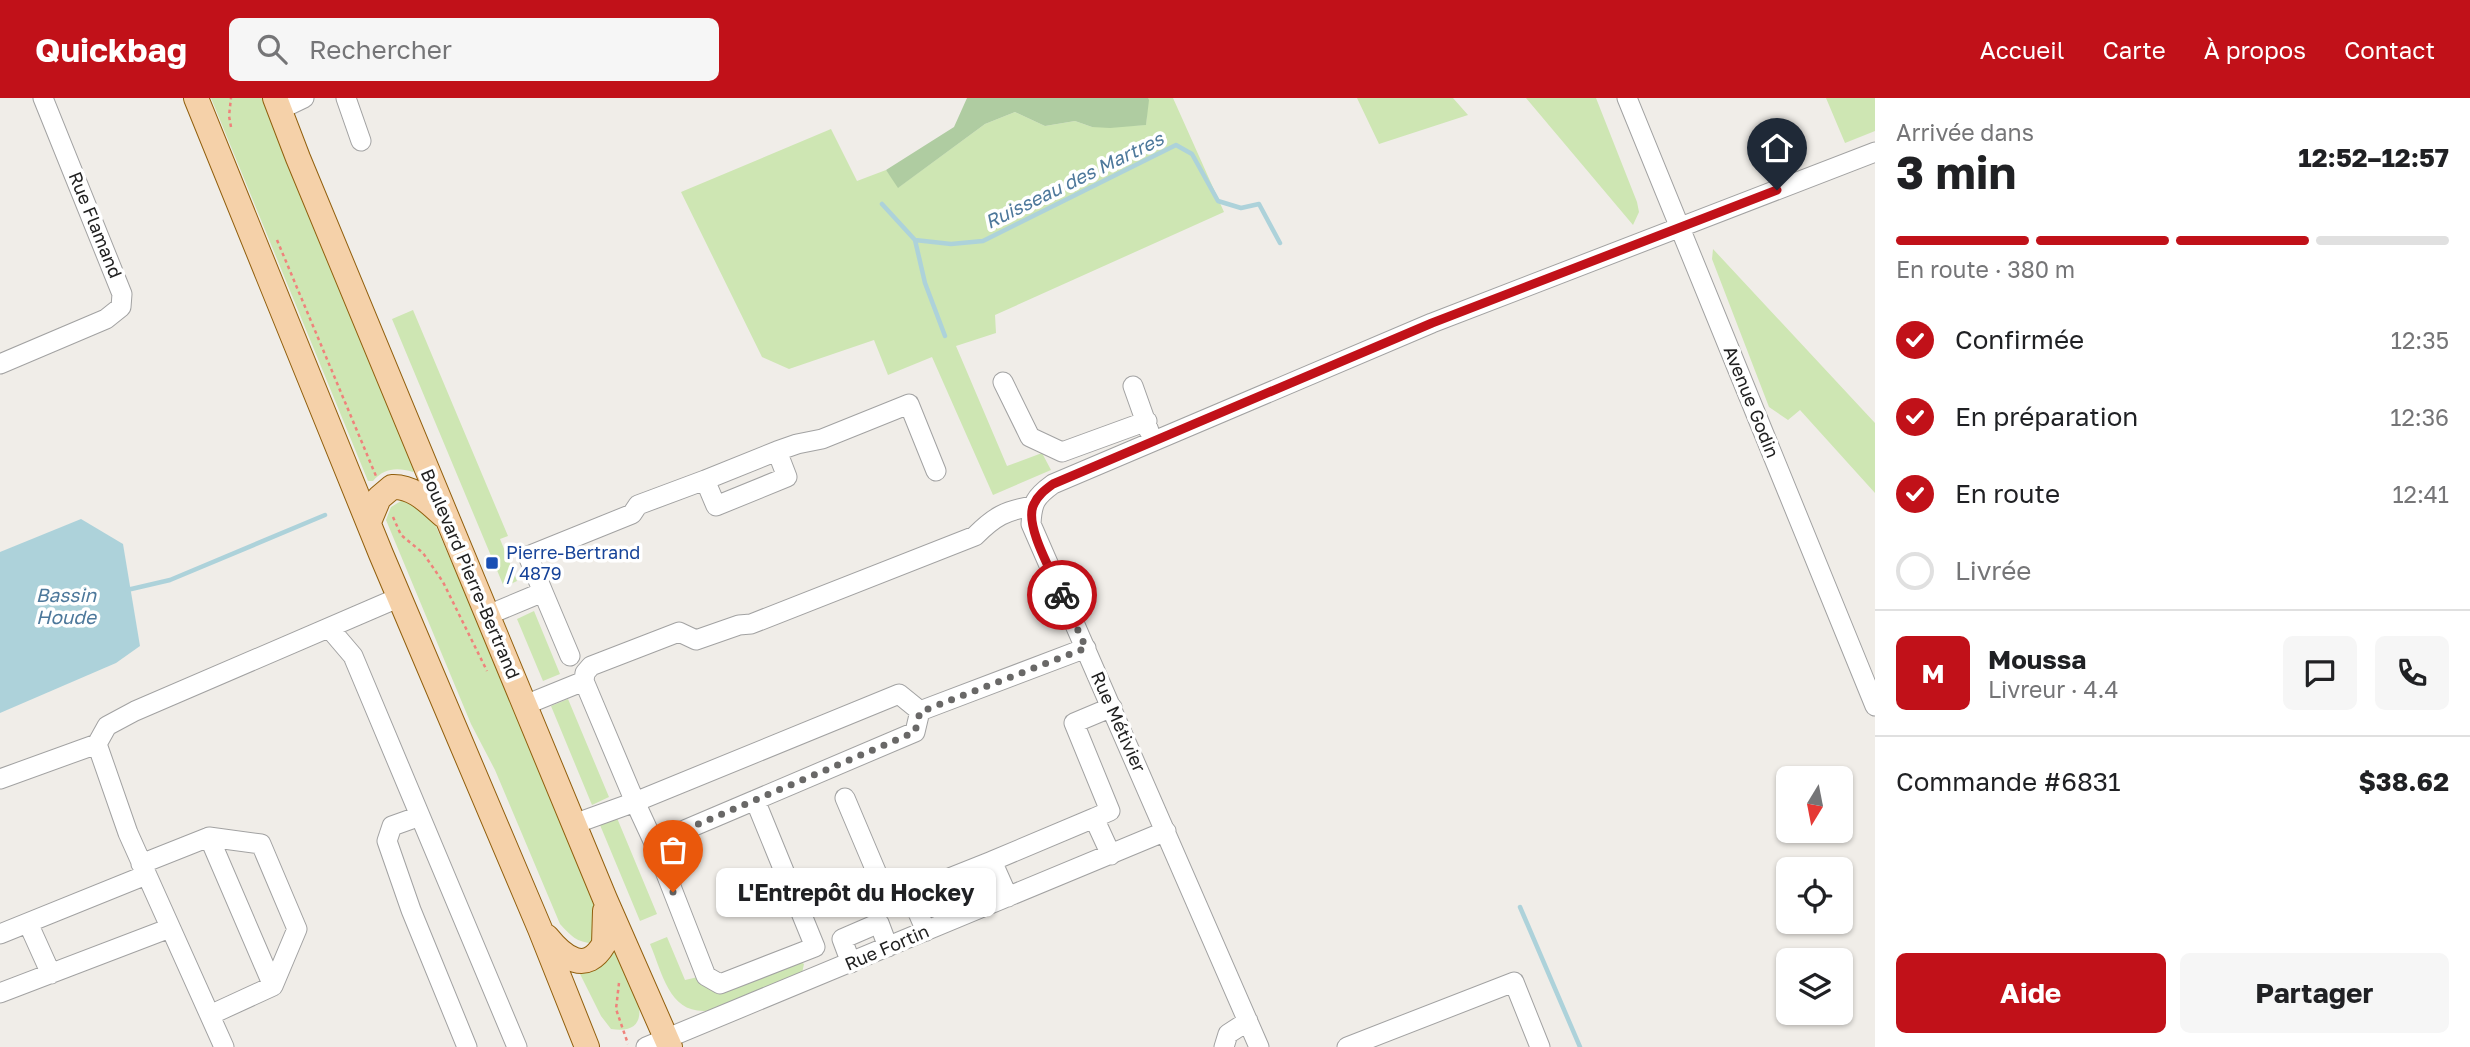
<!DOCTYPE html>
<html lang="fr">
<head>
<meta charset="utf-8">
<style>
	:root { --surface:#fff; --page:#f6f6f6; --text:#202124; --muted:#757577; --line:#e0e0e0; --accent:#c11119 }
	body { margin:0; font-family:"Golos Text",sans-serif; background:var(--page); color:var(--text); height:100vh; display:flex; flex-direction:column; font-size:26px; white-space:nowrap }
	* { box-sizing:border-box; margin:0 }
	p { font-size:23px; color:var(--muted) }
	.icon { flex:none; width:38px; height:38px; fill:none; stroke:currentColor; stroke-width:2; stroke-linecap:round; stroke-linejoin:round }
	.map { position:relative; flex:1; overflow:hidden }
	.drawer { display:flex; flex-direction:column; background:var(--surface); width:595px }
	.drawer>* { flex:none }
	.needle { width:46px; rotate:190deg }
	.fabs { position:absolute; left:1776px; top:668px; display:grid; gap:14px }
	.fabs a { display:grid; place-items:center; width:77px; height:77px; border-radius:10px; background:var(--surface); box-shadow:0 2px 5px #0004; font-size:35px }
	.pin { position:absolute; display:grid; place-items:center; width:60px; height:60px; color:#fff; margin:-72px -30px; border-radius:50% 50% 50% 0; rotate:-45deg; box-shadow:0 0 7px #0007 }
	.pin .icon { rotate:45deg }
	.courier { position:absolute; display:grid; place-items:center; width:70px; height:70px; margin:-35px; border:5px solid #c11119; border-radius:50%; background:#fff; color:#222; box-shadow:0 2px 9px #0007 }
	.bubble { position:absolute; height:49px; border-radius:10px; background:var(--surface); box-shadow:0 2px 5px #0004; font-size:23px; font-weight:700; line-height:49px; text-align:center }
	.head em { font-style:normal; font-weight:700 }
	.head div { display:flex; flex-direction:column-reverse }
	.head { display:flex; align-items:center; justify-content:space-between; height:119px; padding:0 21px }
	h1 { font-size:46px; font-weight:700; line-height:52px }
	.bar { display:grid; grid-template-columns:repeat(4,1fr); gap:10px 7px; align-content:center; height:84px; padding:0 21px }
	.bar i { height:9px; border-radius:5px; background:var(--line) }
	.bar .on { background:var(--accent) }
	.bar p { grid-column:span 4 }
	.line { display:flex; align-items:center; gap:18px; padding:0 21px; border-top:2px solid var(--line) }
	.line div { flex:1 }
	.round { display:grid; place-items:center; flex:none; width:74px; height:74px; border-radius:10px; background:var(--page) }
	ol { padding:0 21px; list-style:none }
	li { display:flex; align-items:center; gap:21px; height:77px }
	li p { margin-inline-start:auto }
	li .icon { padding:7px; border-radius:50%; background:var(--accent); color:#fff; stroke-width:4 }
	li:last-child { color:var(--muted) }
	li i { width:38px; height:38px; border:4px solid var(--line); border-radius:50% }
	.cta { display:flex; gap:14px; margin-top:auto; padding:14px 21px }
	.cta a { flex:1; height:80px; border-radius:10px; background:var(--accent); color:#fff; font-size:28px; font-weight:700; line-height:80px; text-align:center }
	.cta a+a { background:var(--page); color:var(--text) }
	header { display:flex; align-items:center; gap:42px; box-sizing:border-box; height:98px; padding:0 35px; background:var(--accent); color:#fff }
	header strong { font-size:33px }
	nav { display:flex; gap:38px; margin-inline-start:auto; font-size:24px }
	.search { width:490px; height:63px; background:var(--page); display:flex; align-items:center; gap:18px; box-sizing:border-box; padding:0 24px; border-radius:10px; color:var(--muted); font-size:26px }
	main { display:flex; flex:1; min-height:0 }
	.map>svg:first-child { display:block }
</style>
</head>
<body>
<header>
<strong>Quickbag</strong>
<div class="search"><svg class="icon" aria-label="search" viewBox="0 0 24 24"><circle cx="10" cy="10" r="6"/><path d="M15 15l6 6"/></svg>Rechercher</div>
<nav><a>Accueil</a><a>Carte</a><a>À propos</a><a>Contact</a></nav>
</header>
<main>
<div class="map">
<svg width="1875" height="949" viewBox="0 0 1875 949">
	<rect width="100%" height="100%" fill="#f0ede8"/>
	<path fill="#cee6b3" d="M211,0H264L416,371L413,374C397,369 384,370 373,383H368Z
		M1148,0H1173L1224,114L995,217L996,235L956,248L1007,368L1042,355L1051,372L993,397L932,259L888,277L874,242L789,271L762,259L681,94L831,31L857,83L886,72L899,89L985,26L1015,14L1045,28L1075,23L1092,29L1146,27Z
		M1357,0H1453L1468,17L1379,46Z
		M1526,0H1596L1637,104L1639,114L1633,127Z
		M1826,0H1875V33L1845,45Z
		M1713,151L1875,325V395L1800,312L1788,322L1769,309L1712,161Z
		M413,212L508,438L500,441L517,483L504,489L392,221Z
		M415,402L428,410L455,472L470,494L598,813L593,845C577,845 570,837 560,826L495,672L471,626L386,422L391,409L401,403Z
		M534,513L560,576L543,583L517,521Z
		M568,601L609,699L592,707L551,608Z
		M617,720L657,816L640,823L600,727Z
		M667,839L685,882L698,879L705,888L798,862L804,866L802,875L714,912C670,920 664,879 650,846Z
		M616,849C626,874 666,939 611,931L601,918L573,862L593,866L607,863Z"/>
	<path fill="#afcca1" d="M967,0H1148L1149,2L1146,27L1110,30L1092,29L1075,23L1045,28L1015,14L985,26L898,90L886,72L954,29Z"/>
	<path fill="#add2da" d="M81,421L123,446L140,548L116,565L0,615V454Z"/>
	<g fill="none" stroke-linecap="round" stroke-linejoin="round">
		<path stroke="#add2da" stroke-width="4.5" d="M882,106L915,142L951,146L983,143L1176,47L1192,56L1218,103L1241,110L1259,106L1280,145
			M915,142L925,185L945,238
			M127,492L170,482L325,417
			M1520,809L1580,949"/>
		<defs>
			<path id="minor" d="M346,0L361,43
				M1627,0L1875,608
				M279,12L304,0
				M0,266L106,221L121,209L122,196L43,0
				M1003,284L1030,339L1062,354L1147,323
				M1133,288L1149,333
				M777,353L797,346L822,341L909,306L936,373
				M543,494L528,458L632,416L638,407L705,382L716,408L787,379L777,353L705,382
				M488,517L543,494L570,558
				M330,531L353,558L517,949
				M899,596L920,613L915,634L654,745L635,704Z
				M525,607L584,583L585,575L591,568L679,534L696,542L739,527L751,526L975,438C995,418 1005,413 1032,408
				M920,613L1086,550
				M0,681L97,646
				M845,700L889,804L992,763L1008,799
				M420,718L392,728L387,743L411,812L467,949
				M1094,720L1110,713L1074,625L1112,609
				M574,726L635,704L584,583
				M654,745L706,878L720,886L815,849L755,702
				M992,763L1094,720L1111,757
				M141,766L209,739
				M889,805L916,810L926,833
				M28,825L51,876
				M0,836L146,777
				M851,865L842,841L879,825L888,849
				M0,895L170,830
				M210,917L273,888L209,739L261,746L297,831L273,888
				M224,949L128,735L97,646L107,628L135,613L400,499
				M646,949L1166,733
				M1224,949L1228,936L1248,923
				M1259,949L1031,426C1032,405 1035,399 1053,386L1432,225L1875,54
				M1347,949L1514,884L1540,949"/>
			<path id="major" d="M196,0L381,456L540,831L587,949
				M275,0L298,60L605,801L670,949
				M369,424L379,400L392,389C414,388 429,405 444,418
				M547,839C564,860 586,877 604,846L605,813"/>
		</defs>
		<use href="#minor" stroke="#a2a2a2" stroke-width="21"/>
		<use href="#major" stroke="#915f0d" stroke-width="26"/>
		<path stroke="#ef827b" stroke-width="2.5" stroke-dasharray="3.5 3.5" stroke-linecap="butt" d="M231,29L229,18L231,0
			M277,142L376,378
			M393,419L401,437L423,455L443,484L487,573
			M619,885L616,911L628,946"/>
		<use href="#minor" stroke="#fff" stroke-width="19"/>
		<use href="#major" stroke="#f5d1a9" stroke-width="24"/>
	</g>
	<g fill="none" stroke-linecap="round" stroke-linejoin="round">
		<path stroke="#696867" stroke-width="7" stroke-dasharray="0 12.6" d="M673,794L654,745L915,634L920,614L1086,550L1062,497"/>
		<path stroke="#c11119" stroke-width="9" d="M1062,497C1053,476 1023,426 1034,406C1038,397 1045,392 1053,386L1432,225L1777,92"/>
	</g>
	<rect fill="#1a4fb4" stroke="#fff" stroke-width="2.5" x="485" y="458" width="14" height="14" rx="3.5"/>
	<g text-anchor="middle" stroke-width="7" stroke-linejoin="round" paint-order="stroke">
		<g font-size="18" fill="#212121" stroke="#fff">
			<text transform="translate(95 127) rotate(68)" y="6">Rue Flamand</text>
			<text transform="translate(1751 304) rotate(68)" y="6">Avenue Godin</text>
			<text transform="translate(470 476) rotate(67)" y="6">Boulevard Pierre-Bertrand</text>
			<text transform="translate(1118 624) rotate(66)" y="6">Rue Métivier</text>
			<text transform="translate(887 850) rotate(-23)" y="6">Rue Fortin</text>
		</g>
		<g font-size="18" fill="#164399" stroke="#fff" text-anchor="start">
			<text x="506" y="461">Pierre-Bertrand<tspan x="506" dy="21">/ 4879</tspan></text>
		</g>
		<g font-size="19" font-style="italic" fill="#4d789b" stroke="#fff">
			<text transform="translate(1074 82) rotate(-26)" y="7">Ruisseau des Martres</text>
			<text x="66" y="504">Bassin<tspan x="66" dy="22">Houde</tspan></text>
		</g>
	</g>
</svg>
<div class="fabs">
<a><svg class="needle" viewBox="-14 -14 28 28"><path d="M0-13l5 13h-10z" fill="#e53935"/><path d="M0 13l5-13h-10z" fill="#757577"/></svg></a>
<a><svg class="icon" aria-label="locate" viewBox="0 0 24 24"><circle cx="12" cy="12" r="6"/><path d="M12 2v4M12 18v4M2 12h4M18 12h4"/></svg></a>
<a><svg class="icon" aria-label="layers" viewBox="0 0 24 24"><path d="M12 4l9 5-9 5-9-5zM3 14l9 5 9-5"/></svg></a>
</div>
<div class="pin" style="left:673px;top:794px;background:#ea580c"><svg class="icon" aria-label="bag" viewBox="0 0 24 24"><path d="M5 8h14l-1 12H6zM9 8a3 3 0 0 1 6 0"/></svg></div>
<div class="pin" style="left:1777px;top:92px;background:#1f2937"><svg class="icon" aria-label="home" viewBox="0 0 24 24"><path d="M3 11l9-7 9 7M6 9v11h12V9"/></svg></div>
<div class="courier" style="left:1062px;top:497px"><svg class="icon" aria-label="bike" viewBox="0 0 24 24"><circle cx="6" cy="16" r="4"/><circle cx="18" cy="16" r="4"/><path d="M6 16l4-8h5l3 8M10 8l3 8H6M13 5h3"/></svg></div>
<div class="bubble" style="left:716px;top:770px;width:280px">L'Entrepôt du Hockey</div>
</div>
<section class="drawer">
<div class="head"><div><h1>3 min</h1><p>Arrivée dans</p></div><em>12:52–12:57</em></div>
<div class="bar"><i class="on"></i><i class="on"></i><i class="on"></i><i></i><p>En route · 380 m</p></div>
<ol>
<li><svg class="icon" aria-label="check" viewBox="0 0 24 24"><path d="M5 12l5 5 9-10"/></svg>Confirmée<p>12:35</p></li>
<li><svg class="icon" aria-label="check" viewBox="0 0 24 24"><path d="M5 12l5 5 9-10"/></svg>En préparation<p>12:36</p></li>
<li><svg class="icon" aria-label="check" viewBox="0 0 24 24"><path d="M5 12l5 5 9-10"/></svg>En route<p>12:41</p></li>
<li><i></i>Livrée</li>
</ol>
<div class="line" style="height:126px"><b class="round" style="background:var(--accent);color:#fff">M</b><div><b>Moussa</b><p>Livreur · 4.4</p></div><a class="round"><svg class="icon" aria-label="chat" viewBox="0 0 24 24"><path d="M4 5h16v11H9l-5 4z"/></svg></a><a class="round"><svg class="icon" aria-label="phone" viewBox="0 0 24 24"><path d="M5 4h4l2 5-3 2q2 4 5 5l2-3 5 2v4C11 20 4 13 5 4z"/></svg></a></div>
<div class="line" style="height:91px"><div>Commande #6831</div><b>$38.62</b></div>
<div class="cta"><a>Aide</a><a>Partager</a></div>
</section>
</main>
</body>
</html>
